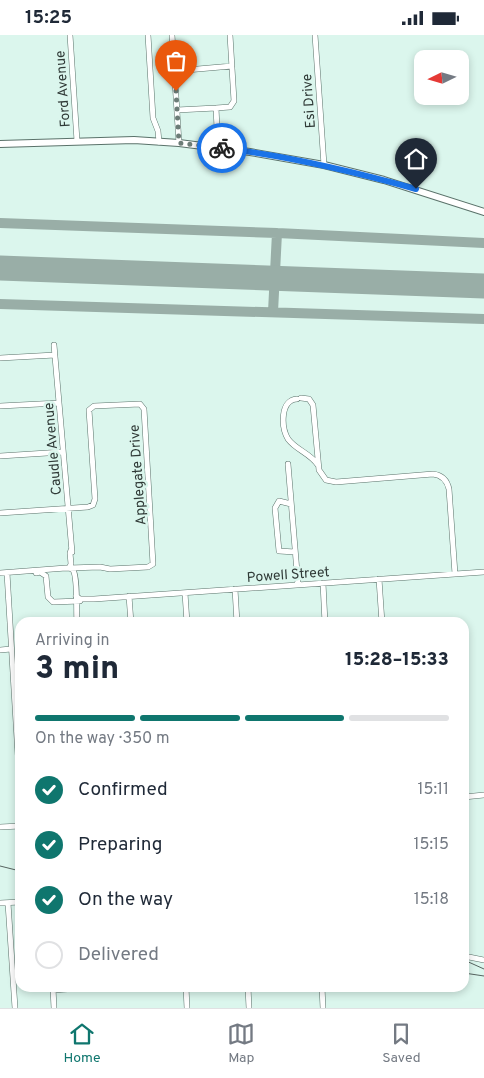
<!DOCTYPE html>
<html lang="en">
<head>
<meta charset="utf-8">
<style>
	:root { --surface:#fff; --page:#f6f6f7; --text:#1f2937; --muted:#747a83; --line:#e0e1e3; --accent:#0f766e }
	body { margin:0; font-family:Overpass,sans-serif; background:var(--page); color:var(--text); height:100vh; display:flex; flex-direction:column; font-size:19px; white-space:nowrap }
	* { box-sizing:border-box; margin:0 }
	p { font-size:16px; color:var(--muted) }
	.icon { flex:none; width:28px; height:28px; fill:none; stroke:currentColor; stroke-width:2; stroke-linecap:round; stroke-linejoin:round }
	.map { position:relative; flex:1; overflow:hidden }
	.drawer { position:absolute; left:15px; top:582px; width:454px; height:375px; display:flex; flex-direction:column; background:var(--surface); border-radius:15px; box-shadow:0 2px 8px #0003 }
	.drawer>* { flex:none }
	.needle { width:32px; rotate:265deg }
	.controls { position:absolute; left:414px; top:15px; display:grid; gap:10px }
	.controls a { display:grid; place-items:center; width:55px; height:55px; border-radius:10px; background:var(--surface); box-shadow:0 2px 8px #0003; font-size:25px }
	.pin { position:absolute; display:grid; place-items:center; width:42px; height:42px; color:#fff; margin:-51px -21px; border-radius:50% 50% 50% 0; rotate:-45deg; box-shadow:0 0 5px #0007 }
	.pin .icon { rotate:45deg }
	.courier { position:absolute; display:grid; place-items:center; width:50px; height:50px; margin:-25px; border:4px solid #1a73e8; border-radius:50%; background:#fff; color:#222; box-shadow:0 1px 6px #0007 }
	.headline em { font-style:normal; font-weight:800 }
	.headline div { display:flex; flex-direction:column-reverse }
	.headline { display:flex; align-items:center; justify-content:space-between; height:85px; padding:0 20px }
	h1 { font-size:32px; font-weight:800; line-height:38px }
	.bar { display:grid; grid-template-columns:repeat(4,1fr); gap:8px 5px; align-content:center; height:60px; padding:0 20px }
	.bar i { height:6px; border-radius:4px; background:var(--line) }
	.bar .selected { background:var(--accent) }
	.bar p { grid-column:span 4 }
	ol { padding:0 20px; list-style:none }
	li { display:flex; align-items:center; gap:15px; height:55px }
	li p { margin-inline-start:auto }
	li .icon { padding:5px; border-radius:50%; background:var(--accent); color:#fff; stroke-width:4 }
	li:last-child { color:var(--muted) }
	li i { width:28px; height:28px; border:2px solid var(--line); border-radius:50% }
	.status { display:flex; justify-content:space-between; align-items:center; height:35px; padding:0 25px; background:var(--surface); direction:ltr }
	.status svg { height:14px; fill:currentColor }
	.tabs { display:flex; justify-content:space-around; align-items:center; height:70px; border-top:1px solid var(--line); background:var(--surface); font-size:14px; color:var(--muted) }
	.tabs a { display:grid; justify-items:center; gap:2px }
	.tabs .selected { color:var(--accent) }
	.map>svg:first-child { display:block }
</style>
</head>
<body>
<div class="status"><b>15:25</b><svg viewBox="0 0 49 12"><path d="M0 12V9h3v3zM5 12V6h3v6zM10 12V3h3v9zM15 12V0h3v12zM26 1h20v11H26zM47 4h2v5h-2z"/></svg></div>
<div class="map">
<svg width="484" height="973" viewBox="0 0 484 973">
	<rect width="100%" height="100%" fill="#dbf6ed"/>
	<g fill="none" stroke-linecap="round" stroke-linejoin="round">
		<path stroke="#99aea7" stroke-width="10" d="M0,188L277,198L484,208
			M0,269L484,284
			M273,277L277,198"/>
		<path stroke="#99aea7" stroke-width="25" d="M0,233L484,251"/>
		<defs>
			<path id="minor" d="M70,0L77,106
				M148,0L153,83L158,96L159,107
				M172,0L179,108
				M315,0L324,130
				M175,36L232,31
				M177,75L216,73
				M218,113L216,73L230,72L234,66L230,0
				M54,310L72,517
				M0,323L55,320
				M301,363L309,364L313,370L319,435L326,445L336,447L433,439C442,440 447,445 449,454L455,539
				M297,364C280,365 281,392 288,404C296,415 310,418 318,430
				M0,371L59,368
				M0,421L63,417
				M288,429L298,549
				M291,469L279,466L275,473L279,516L295,517
				M0,478L88,472L93,470L95,464L89,375L94,371L140,369L144,374L153,529L148,532L110,534L100,532L69,533L71,529L70,518L71,515
				M0,538L66,533C69,533 71,533 73,535C78,542 76,578 77,588
				M7,538L20,754
				M36,538L40,537L46,541L48,562L53,567L80,566
				M379,544L382,588
				M323,548L325,588
				M235,554L237,588
				M185,558L187,588
				M76,561L80,564H94L484,537
				M129,561L131,588
				M0,615L11,614
				M464,762L484,760
				M0,792L20,791
				M0,868L20,867
				M8,868L15,973
				M464,921L484,925
				M186,952L187,973
				M248,952L249,973
				M322,952L323,973
				M53,953L54,973
				M53,955L96,952"/>
			<path id="major" d="M0,109L134,105L179,108L250,117L324,130L384,145L484,177"/>
		</defs>
		<use href="#minor" stroke="#5a726a" stroke-width="6"/>
		<use href="#major" stroke="#5a726a" stroke-width="8"/>
		<use href="#minor" stroke="#fff" stroke-width="5"/>
		<use href="#major" stroke="#fff" stroke-width="6"/>
		<path stroke="#576561" stroke-width="1" d="M0,831L20,836
			M464,925L484,934
			M464,938L484,941"/>
	</g>
	<g fill="none" stroke-linecap="round" stroke-linejoin="round">
		<path stroke="#6c7c77" stroke-width="5" stroke-dasharray="0 9" d="M176,56L179,108L222,113"/>
		<path stroke="#1a73e8" stroke-width="6" d="M222,113C288,121 352,136 416,154"/>
	</g>
	<g text-anchor="middle" stroke-width="5" stroke-linejoin="round" paint-order="stroke">
		<g font-size="14" fill="#303a37" stroke="#dbf6ed">
			<text transform="translate(62 54) rotate(-94)" y="5">Ford Avenue</text>
			<text transform="translate(308 66) rotate(-94)" y="5">Esi Drive</text>
			<text transform="translate(52 414) rotate(-95)" y="5">Caudle Avenue</text>
			<text transform="translate(137 440) rotate(-94)" y="5">Applegate Drive</text>
			<text transform="translate(288 539) rotate(-4)" y="5">Powell Street</text>
		</g>
	</g>
</svg>
<div class="controls">
<a><svg class="needle" viewBox="-14 -14 28 28"><path d="M0-13l5 13h-10z" fill="#e53935"/><path d="M0 13l5-13h-10z" fill="#747a83"/></svg></a>
</div>
<div class="pin" style="left:176px;top:56px;background:#ea580c"><svg class="icon" aria-label="bag" viewBox="0 0 24 24"><path d="M5 8h14l-1 12H6zM9 8a3 3 0 0 1 6 0"/></svg></div>
<div class="pin" style="left:416px;top:154px;background:#1f2937"><svg class="icon" aria-label="home" viewBox="0 0 24 24"><path d="M3 11l9-7 9 7M6 9v11h12V9"/></svg></div>
<div class="courier" style="left:222px;top:113px"><svg class="icon" aria-label="bike" viewBox="0 0 24 24"><circle cx="6" cy="16" r="4"/><circle cx="18" cy="16" r="4"/><path d="M6 16l4-8h5l3 8M10 8l3 8H6M13 5h3"/></svg></div>
<section class="drawer">
<div class="headline"><div><h1>3 min</h1><p>Arriving in</p></div><em>15:28–15:33</em></div>
<div class="bar"><i class="selected"></i><i class="selected"></i><i class="selected"></i><i></i><p>On the way · 350 m</p></div>
<ol>
<li><svg class="icon" aria-label="check" viewBox="0 0 24 24"><path d="M5 12l5 5 9-10"/></svg>Confirmed<p>15:11</p></li>
<li><svg class="icon" aria-label="check" viewBox="0 0 24 24"><path d="M5 12l5 5 9-10"/></svg>Preparing<p>15:15</p></li>
<li><svg class="icon" aria-label="check" viewBox="0 0 24 24"><path d="M5 12l5 5 9-10"/></svg>On the way<p>15:18</p></li>
<li><i></i>Delivered</li>
</ol>
</section>
</div>
<nav class="tabs">
<a class="selected"><svg class="icon" aria-label="home" viewBox="0 0 24 24"><path d="M3 11l9-7 9 7M6 9v11h12V9"/></svg>Home</a>
<a><svg class="icon" aria-label="map" viewBox="0 0 24 24"><path d="M3 6l6-2 6 2 6-2v14l-6 2-6-2-6 2zM9 4v14M15 6v14"/></svg>Map</a>
<a><svg class="icon" aria-label="saved" viewBox="0 0 24 24"><path d="M7 4h10v16l-5-4-5 4z"/></svg>Saved</a>
</nav>
</body>
</html>
